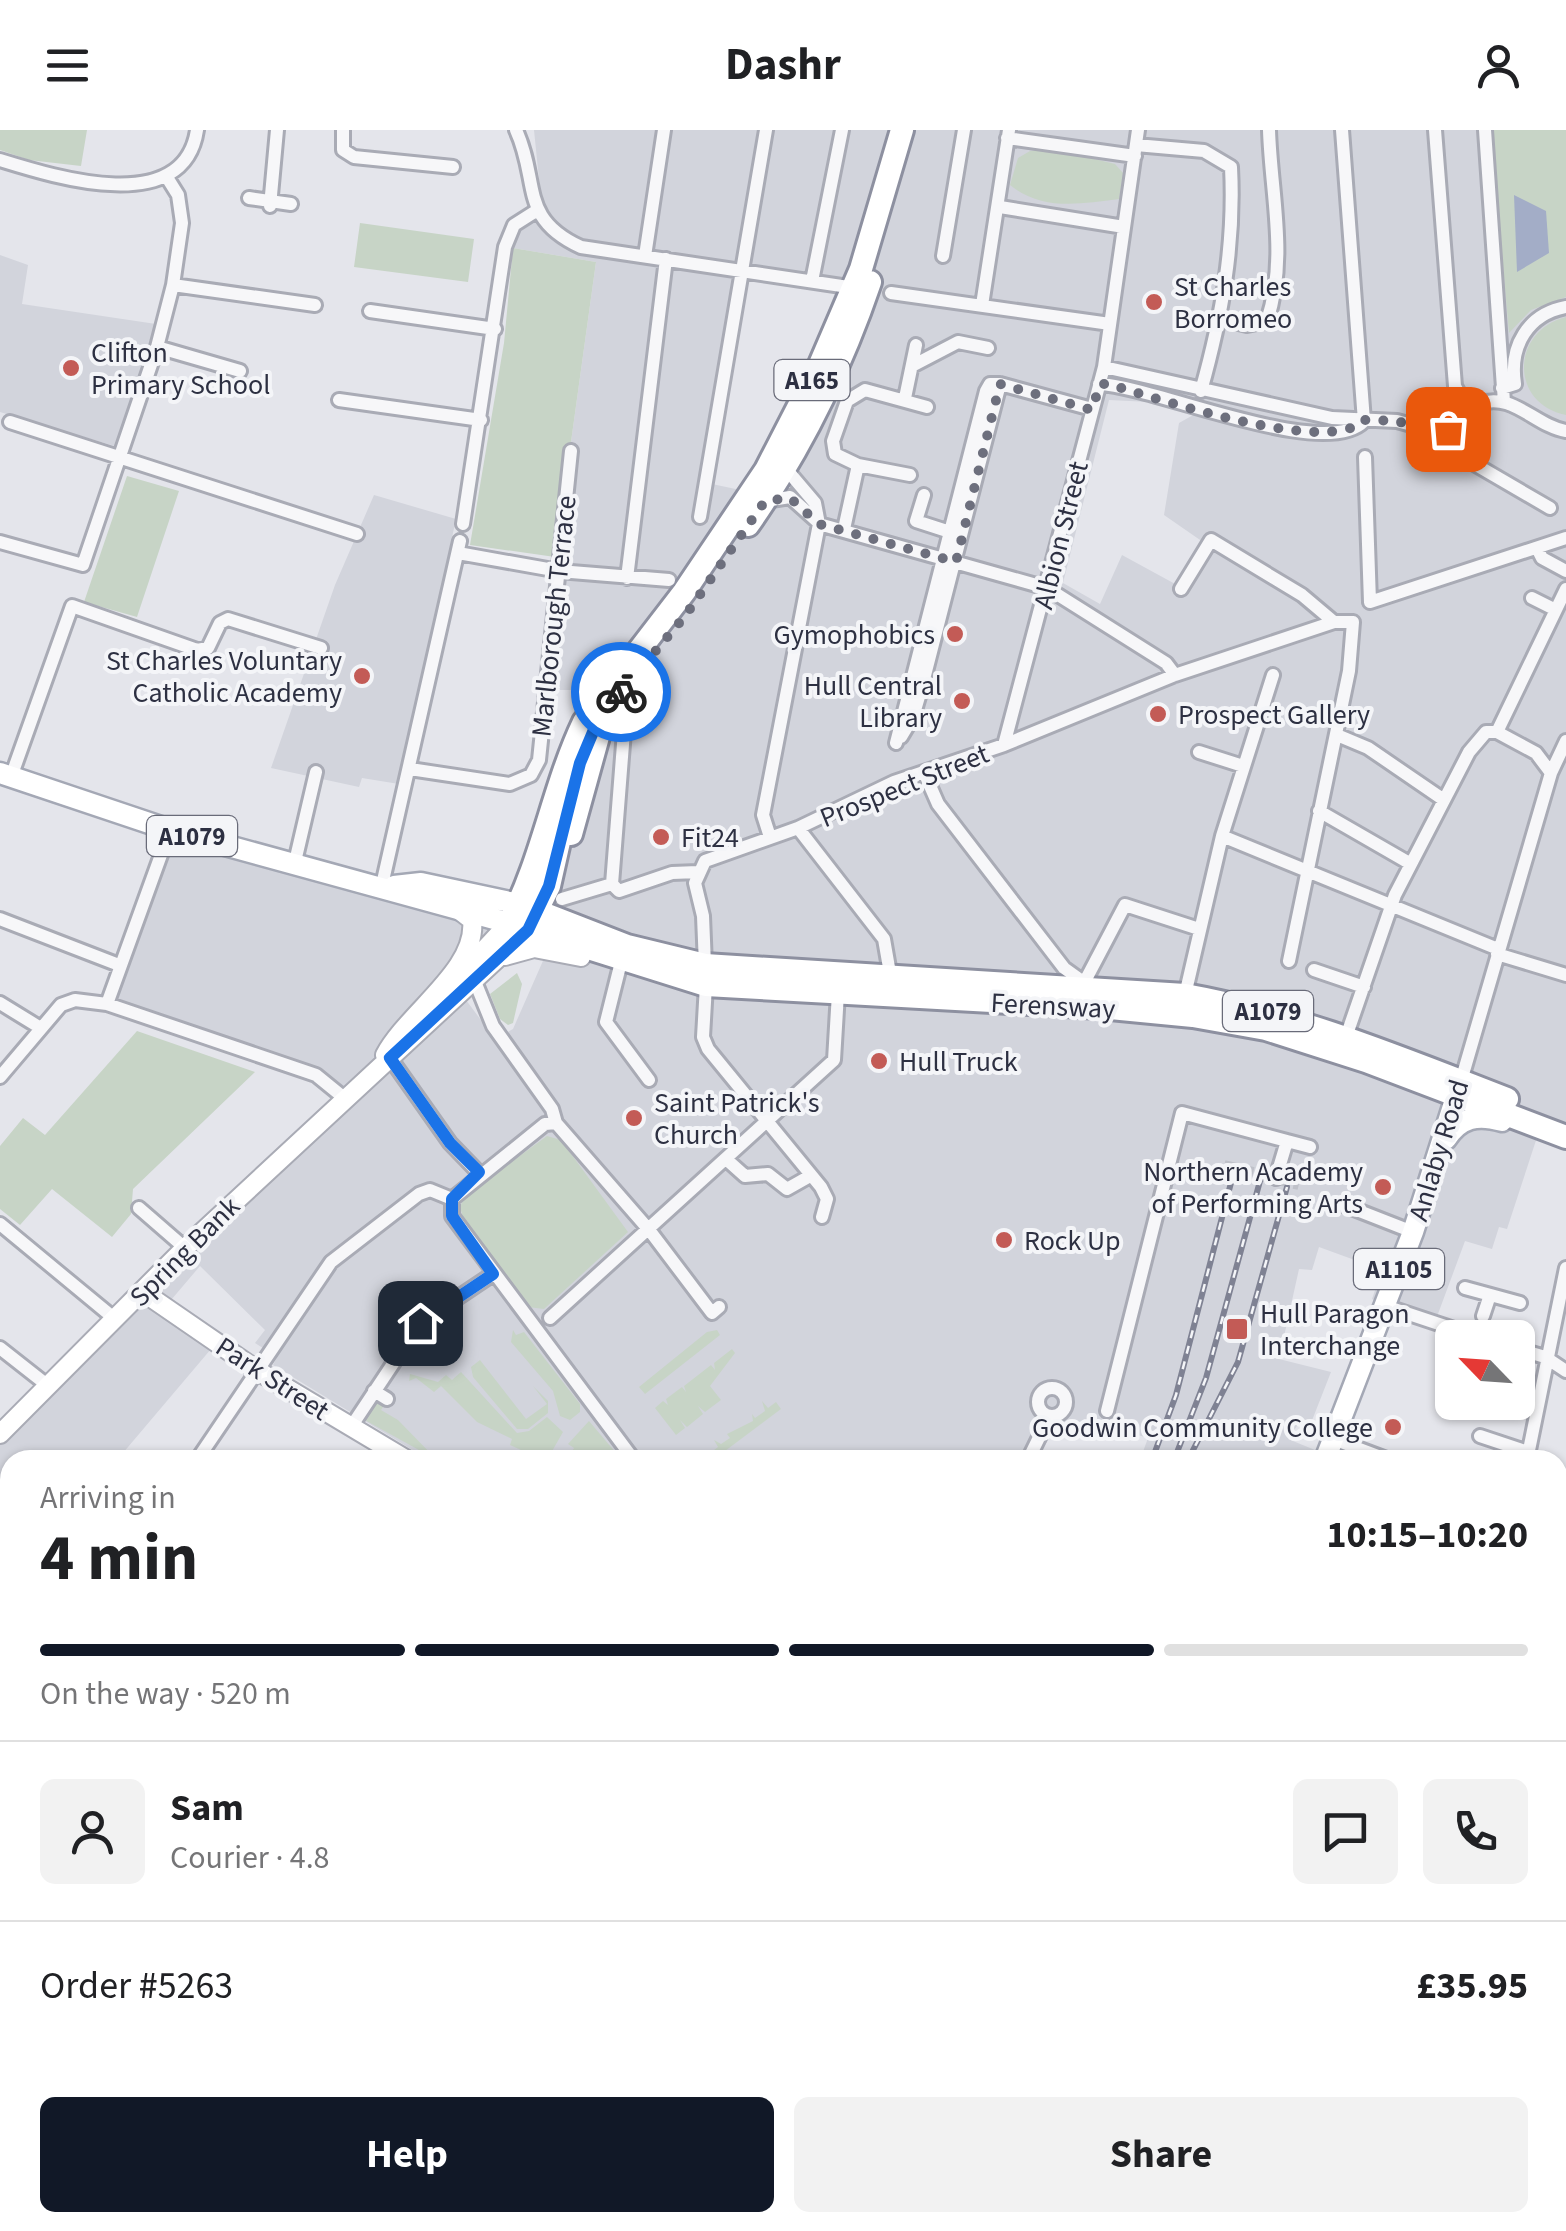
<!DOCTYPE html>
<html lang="en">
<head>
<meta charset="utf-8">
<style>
	:root { --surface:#fff; --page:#f2f2f2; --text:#202124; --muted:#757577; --line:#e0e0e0; --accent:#111827 }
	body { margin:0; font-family:"Source Sans 3",sans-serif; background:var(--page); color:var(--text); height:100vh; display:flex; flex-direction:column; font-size:38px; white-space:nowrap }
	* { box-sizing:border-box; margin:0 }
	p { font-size:32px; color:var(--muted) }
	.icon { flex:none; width:55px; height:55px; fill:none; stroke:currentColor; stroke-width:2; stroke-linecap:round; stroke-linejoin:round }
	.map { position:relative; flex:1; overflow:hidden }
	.sheet { position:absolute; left:0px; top:1320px; width:1568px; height:782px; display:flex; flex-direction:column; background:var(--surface); border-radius:30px 30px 0 0; box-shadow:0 2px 8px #0004 }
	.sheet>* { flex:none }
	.needle { width:65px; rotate:295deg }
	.fabs { position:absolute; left:1435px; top:1190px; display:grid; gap:20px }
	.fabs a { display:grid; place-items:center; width:100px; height:100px; border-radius:15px; background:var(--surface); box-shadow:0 2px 8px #0004; font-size:50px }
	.pin { position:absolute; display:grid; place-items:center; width:85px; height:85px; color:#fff; margin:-42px; border-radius:20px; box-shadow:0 5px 15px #0006 }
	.courier { position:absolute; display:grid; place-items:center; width:100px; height:100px; margin:-50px; border:8px solid #1a73e8; border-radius:50%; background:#fff; color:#222; box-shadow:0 2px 12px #0007 }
	.headline em { font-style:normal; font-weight:700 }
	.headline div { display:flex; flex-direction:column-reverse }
	.headline { display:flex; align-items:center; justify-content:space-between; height:170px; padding:0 40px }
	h1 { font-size:65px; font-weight:700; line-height:75px }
	.bar { display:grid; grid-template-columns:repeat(4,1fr); gap:15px 10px; align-content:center; height:120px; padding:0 40px }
	.bar i { height:12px; border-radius:8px; background:var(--line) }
	.bar .current { background:var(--accent) }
	.bar p { grid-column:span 4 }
	.line { display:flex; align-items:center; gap:25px; padding:0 40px; border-top:2px solid var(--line) }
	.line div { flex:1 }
	.round { display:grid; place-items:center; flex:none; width:105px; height:105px; border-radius:15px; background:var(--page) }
	.cta { display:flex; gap:20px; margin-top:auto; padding:20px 40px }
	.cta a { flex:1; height:115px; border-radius:15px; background:var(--accent); color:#fff; font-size:40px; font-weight:700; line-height:115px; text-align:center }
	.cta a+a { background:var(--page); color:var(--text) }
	header { display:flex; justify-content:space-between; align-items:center; height:130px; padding:0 40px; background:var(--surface); font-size:45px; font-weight:700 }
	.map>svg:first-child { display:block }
</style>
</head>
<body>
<header><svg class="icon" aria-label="menu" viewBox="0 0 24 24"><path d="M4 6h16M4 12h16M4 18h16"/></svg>Dashr<svg class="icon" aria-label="person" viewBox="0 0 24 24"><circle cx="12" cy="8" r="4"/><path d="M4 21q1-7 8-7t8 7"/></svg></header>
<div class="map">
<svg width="1566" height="2101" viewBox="0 0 1566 2101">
	<rect width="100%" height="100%" fill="#e4e5eb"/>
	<path fill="#d2d4dc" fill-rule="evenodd" d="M534,0H1566V999L1542,992L1507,1099L1499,1097L1492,1119L1465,1111L1435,1192L1372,1169L1382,1140L1319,1117L1312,1140L1299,1139L1279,1229L1331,1242L1311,1293L1301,1290L1288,1309L1315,1320L1311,1330H1140L1148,1308L1087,1290L1055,1298L1036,1330H429L273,1235L277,1227L255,1213L265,1200L200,1136L160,1183L211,1219L117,1330H10V1528L0,1523V1306L357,962L106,882L179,688L254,716L376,748L457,750L557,770L562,733L602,603L629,560H542L555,427L596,132L513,118L508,93L542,79ZM747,150L816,156L835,163L806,238L745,361L712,354ZM1109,270L1211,275L1179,293L1164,385L1203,412L1177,455L1122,425L1100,474L1063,453ZM546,824L513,899L495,909L466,870L508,831Z
		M0,125L28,135L22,174L156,194L118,317L0,282Z
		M374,365L456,389L399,654L362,648L359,657L271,638L335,455Z
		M0,1964L10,1969V2092H279L298,2101H0Z
		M303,2092L944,2093L939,2101H300Z"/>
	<path fill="#c7d4c6" d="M0,0H87L81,36L29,30L0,20Z
		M1491,0H1566V167L1531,180L1509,203Z
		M1053,19L1115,34L1123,43L1119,69C1079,74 1042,81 1010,55L1018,28L1030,21Z
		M360,93L474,109L468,152L354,137Z
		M513,118L596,132L555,427L470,415L504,213Z
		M1566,187V285C1509,273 1511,201 1566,187Z
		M127,346L179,361L137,487L84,472Z
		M517,843L522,854L513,893L508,895L500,889L490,864Z
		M137,901L255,942L133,1059L131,1084L112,1107L52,1059L20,1095L0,1079V1016L23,988L45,1005Z
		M547,1006L561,1010L628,1102L544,1179L528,1177L464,1091L460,1077L465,1066Z
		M513,1200L516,1205L524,1202L580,1274V1282L570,1290L560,1286L553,1261L511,1212Z
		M717,1200L720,1205L645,1264L639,1257L707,1202Z
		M732,1219L735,1223L710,1256L721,1270L705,1282L698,1276L703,1284L687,1297L680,1290L685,1298L676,1305L655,1278L663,1271L668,1275L666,1269L682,1257L686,1262L684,1256L711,1235L715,1240L714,1233Z
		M480,1230L526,1289L547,1274L533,1256L548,1271V1283L528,1299H517L473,1247L471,1237Z
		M461,1242L517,1303L529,1301L547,1287L563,1302L547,1330H525L521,1320L510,1315L512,1309L477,1292L441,1256L434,1262L416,1248L409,1251L410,1244L438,1252L446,1245L452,1250Z
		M377,1269L385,1274L381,1280L398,1290L437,1330L361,1288Z
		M762,1271L768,1278L776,1272L781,1279L713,1330H701L718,1317L714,1310L721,1314L730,1308L727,1304L753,1291L752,1284L755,1288L765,1281Z
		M589,1291L622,1330H567L574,1318L568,1314Z"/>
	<path fill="#a3adc7" d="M1514,65L1546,81L1549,123L1517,142Z"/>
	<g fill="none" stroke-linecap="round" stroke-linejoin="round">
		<path stroke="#bfc1c9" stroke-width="12" stroke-dasharray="12 6" stroke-linecap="butt" d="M1224,1036L1299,1054"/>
		<defs>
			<path id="street" d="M343,0V20L354,27L453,37
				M516,0C540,52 518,88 581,117L855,158
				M1342,0L1364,291
				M1435,0L1455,256L1468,280
				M1485,0L1504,272
				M1007,8L1135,26
				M1136,15L1204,21L1231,37C1235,115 1222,186 1201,261
				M0,30C58,48 184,87 197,0
				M249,68L291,74
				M270,76L277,0
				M1000,77L1124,97
				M645,126L664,0
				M943,126L964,0
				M812,151L842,0
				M173,155L315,175
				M891,163L1110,194
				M982,175L1009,0
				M370,181L495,199
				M1222,189L1247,195L1267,191C1288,127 1271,65 1269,0
				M157,217L240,241
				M912,236L958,212L988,218
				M1104,237L1332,288L1397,291L1441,303
				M1000,254L1092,279
				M1099,254C1154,256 1325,332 1364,291
				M1502,258L1515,254C1509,216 1528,184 1566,177
				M905,268L916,215
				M339,270L481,290
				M10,292L357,404
				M1441,303C1455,295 1463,280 1479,274C1512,261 1535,296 1566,301
				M1441,303L1459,325L1550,378
				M1365,327L1370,472
				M858,335L910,345
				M924,365L916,391L950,402
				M765,371L790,367L818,392
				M700,387L766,0
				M463,394L505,117L514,95L536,81
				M819,394L1047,458L1166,533L1175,545
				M844,399L858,335L835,324L833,311L847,271L865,260L927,277
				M0,412L83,435L157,217L173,155L182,93L178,65L168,49
				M1537,418L1542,428L1566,441
				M458,423L559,441L669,450
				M627,448L666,129
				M1181,459L1211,410L1302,465L1334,492
				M1532,468L1554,479
				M1370,472L1566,408
				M1497,602L1566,459
				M1497,602L1536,623L1551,643
				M1337,605L1368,618L1444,670
				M901,607L913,587L923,553L1000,254
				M896,613L986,261L990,254H1000
				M1004,615L1104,237L1138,0
				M1199,622L1243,636
				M410,639L510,654L531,645L539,630L571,321
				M924,642L938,674L1064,838L1089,856
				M11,647L72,476L197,520L208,518L220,493L228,489L321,518
				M1319,681L1411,734
				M798,698L884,809L891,849
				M1222,706L1498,819
				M770,707L763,685L819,394L815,373L787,340
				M294,736L316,642
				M612,754L625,589L637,570
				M612,754L619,761L672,743L698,742
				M382,755L460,411
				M562,769L612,754
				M0,789L119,835
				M1497,824L1566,845
				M1289,831L1349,541L1353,492
				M621,832L606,892L649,950
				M705,835L703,786L695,753L705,731L798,698L894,652L1004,615L1175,545L1334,492H1353
				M1314,840L1364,857
				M474,849L493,896L552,979L556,993L650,1101L712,1183L719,1177
				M1084,853L1125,775L1199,799
				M706,855L703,907L708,919L821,1057L827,1069L822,1087
				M1185,865L1222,706L1273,545
				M0,873L39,897
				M107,874L170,700
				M1346,907L1395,765L1469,622L1486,602H1497
				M390,928L450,1013L479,1043
				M0,947L61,875L75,870L107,874L316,945L343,967
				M1461,951L1551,643L1566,611
				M1287,1011L1310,1017
				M726,1029L745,1046L768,1044L787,1059L810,1046
				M452,1069V1086L634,1330
				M452,1069L545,994L556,993
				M1344,1075L1413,1102
				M139,1078L185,1118
				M0,1094L115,1189
				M1465,1158L1520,1173
				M1385,1176L1481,1208
				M1483,1186L1490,1165
				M550,1188L834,930L838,863
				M0,1218L47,1255
				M1518,1219L1545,1227L1566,1241
				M1038 1272a14 14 0 1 1 28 0a14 14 0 1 1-28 0Z
				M374,1261L387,1269
				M1107,1281L1182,983L1287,1011L1276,1048
				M351,1297L420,1193L493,1144
				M1480,1306L1528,1322
				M1333,1309L1389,1330
				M197,1330L331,1132L419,1064L430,1060L452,1069
				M1028,1330L1049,1287
				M1527,1330L1566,1138
				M0,1369L10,1373
				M1558,1491L1566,1496
				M1558,1615L1566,1617
				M0,1677L10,1682
				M1558,1753L1566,1755
				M0,1843L10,1849
				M0,1883L10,1866
				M1558,2041L1565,2027
				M1103,2092L1119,2101
				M1229,2092L1247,2101
				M47,2101L50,2092
				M184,2101L188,2092
				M1192,2101L1195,2092
				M1488,2101L1492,2092"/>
			<path id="secondary" d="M505,826L534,818L581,827
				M445,862L509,793
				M385,925C408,882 478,839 472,790L459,780
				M143,1162L258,1241L407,1330
				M0,1304L185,1118L528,800
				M0,1956L10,1961
				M307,2092L332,2101"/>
			<path id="primary" d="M0,643L170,700L509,793
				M394,756L421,753L519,774
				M1446,1009C1460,987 1478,984 1502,991
				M1325,1330L1413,1102L1461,951
				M948,2101L954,2092"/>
			<path id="highway" d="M902,0L861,139L818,239L766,340L684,462L584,592C553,657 543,729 509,793L706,855L1100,877L1193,886L1266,899L1366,931L1566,1007
				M748,395C801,319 840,240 870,152
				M571,704L604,585
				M519,774L627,816L705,835L1185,865C1298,885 1401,928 1507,969
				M531,792L549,756L565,685"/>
		</defs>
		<use href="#street" stroke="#a9abb5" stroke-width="18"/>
		<use href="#secondary" stroke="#a9abb5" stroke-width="22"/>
		<use href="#primary" stroke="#a4a8b5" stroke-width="25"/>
		<use href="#highway" stroke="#8d90a0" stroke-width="28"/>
		<use href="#street" stroke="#f7f7f9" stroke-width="12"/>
		<use href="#secondary" stroke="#fff" stroke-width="18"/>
		<use href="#primary" stroke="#fff" stroke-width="20"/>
		<use href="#highway" stroke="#fff" stroke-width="22"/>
		<defs>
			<path id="rail" d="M1152,1330L1176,1265L1233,1045
				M1174,1330L1206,1248L1260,1051
				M1188,1330L1238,1232L1287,1057
				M447,2101L451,2092
				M471,2101L474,2092"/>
		</defs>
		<use href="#rail" stroke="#7f8293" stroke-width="6"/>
		<use href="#rail" stroke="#f4f5f8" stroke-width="2.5" stroke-dasharray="8" stroke-linecap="butt"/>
	</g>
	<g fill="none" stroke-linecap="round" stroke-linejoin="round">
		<path stroke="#6d6f7d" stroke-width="10" stroke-dasharray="0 18" d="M621,562L685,486L765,371L790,368L819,394L956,432L1000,254L1092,280L1100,254H1108C1156,268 1330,327 1364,290L1397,291L1436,304L1448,299"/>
		<path stroke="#1a73e8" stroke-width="12" d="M420,1193L493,1144L452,1086V1069L479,1042L450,1013L390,928L528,800L549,756L580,633L593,602L621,562"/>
	</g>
	<g fill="#c35b56" stroke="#f4f5f8" stroke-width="4">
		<circle cx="1154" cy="172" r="10"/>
		<circle cx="71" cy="238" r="10"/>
		<circle cx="955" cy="504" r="10"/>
		<circle cx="362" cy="546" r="10"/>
		<circle cx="962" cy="571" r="10"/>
		<circle cx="1158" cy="584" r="10"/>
		<circle cx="661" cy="707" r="10"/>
		<circle cx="879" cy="931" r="10"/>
		<circle cx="634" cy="988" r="10"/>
		<circle cx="1383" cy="1057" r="10"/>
		<circle cx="1004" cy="1110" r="10"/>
		<rect x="1225" y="1187" width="24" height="24" rx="5"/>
		<circle cx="1393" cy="1297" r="10"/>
	</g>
	<g text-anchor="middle" stroke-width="8" stroke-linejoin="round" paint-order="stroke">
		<g fill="#f4f5f8" stroke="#696b79" stroke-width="2.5">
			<rect x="774.5" y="230" width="75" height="40" rx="8"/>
			<rect x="147" y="686" width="90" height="40" rx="8"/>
			<rect x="1223" y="861" width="90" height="40" rx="8"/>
			<rect x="1354" y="1119" width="90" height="40" rx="8"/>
		</g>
		<g font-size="25" font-weight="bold" fill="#2d3042">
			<text x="812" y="259">A165</text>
			<text x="192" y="715">A1079</text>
			<text x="1268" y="890">A1079</text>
			<text x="1399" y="1148">A1105</text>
		</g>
		<g font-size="28" fill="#2d3042" stroke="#f4f5f8" text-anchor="start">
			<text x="1174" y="166">St Charles<tspan x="1174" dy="32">Borromeo</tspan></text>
			<text x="91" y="232">Clifton<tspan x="91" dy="32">Primary School</tspan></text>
			<text x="935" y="514" text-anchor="end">Gymophobics</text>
			<text x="342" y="540" text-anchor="end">St Charles Voluntary<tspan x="342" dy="32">Catholic Academy</tspan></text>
			<text x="942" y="565" text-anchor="end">Hull Central<tspan x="942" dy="32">Library</tspan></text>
			<text x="1178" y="594">Prospect Gallery</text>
			<text x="681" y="717">Fit24</text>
			<text x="899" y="941">Hull Truck</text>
			<text x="654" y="982">Saint Patrick's<tspan x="654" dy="32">Church</tspan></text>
			<text x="1363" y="1051" text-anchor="end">Northern Academy<tspan x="1363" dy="32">of Performing Arts</tspan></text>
			<text x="1024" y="1120">Rock Up</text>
			<text x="1260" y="1193">Hull Paragon<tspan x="1260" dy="32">Interchange</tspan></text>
			<text x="1373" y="1307" text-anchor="end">Goodwin Community College</text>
		</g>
		<g font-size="28" fill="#2d3042" stroke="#f4f5f8">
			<text transform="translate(1060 405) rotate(-76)" y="10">Albion Street</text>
			<text transform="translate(553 486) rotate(-84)" y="10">Marlborough Terrace</text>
			<text transform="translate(904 655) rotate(-22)" y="10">Prospect Street</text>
			<text transform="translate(1053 875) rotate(3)" y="10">Ferensway</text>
			<text transform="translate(1438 1020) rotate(-73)" y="10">Anlaby Road</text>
			<text transform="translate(184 1121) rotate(-45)" y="10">Spring Bank</text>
			<text transform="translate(273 1248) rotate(33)" y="10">Park Street</text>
		</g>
	</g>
</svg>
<div class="fabs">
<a><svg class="needle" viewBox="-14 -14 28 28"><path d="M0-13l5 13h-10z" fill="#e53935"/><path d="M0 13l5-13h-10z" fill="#757577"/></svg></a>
</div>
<div class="pin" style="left:1448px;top:299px;background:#ea580c"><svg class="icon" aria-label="bag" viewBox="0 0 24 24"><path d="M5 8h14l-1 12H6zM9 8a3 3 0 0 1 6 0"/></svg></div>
<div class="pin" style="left:420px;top:1193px;background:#1f2937"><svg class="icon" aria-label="home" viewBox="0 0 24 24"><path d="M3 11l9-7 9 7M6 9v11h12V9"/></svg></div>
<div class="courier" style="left:621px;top:562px"><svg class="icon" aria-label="bike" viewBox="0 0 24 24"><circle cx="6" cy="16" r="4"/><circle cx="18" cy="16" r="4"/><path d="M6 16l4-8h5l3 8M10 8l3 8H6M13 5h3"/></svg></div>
<section class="sheet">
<div class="headline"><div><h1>4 min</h1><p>Arriving in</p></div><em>10:15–10:20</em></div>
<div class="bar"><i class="current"></i><i class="current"></i><i class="current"></i><i></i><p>On the way · 520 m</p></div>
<div class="line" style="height:180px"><a class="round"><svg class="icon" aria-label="person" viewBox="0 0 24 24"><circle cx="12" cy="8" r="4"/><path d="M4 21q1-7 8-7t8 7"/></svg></a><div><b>Sam</b><p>Courier · 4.8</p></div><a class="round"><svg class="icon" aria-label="chat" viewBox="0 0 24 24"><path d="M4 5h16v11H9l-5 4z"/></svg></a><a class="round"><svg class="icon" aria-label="phone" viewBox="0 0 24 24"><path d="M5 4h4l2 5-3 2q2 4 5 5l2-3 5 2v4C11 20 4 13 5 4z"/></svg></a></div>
<div class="line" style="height:130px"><div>Order #5263</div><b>£35.95</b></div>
<div class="cta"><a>Help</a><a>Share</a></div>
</section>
</div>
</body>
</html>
